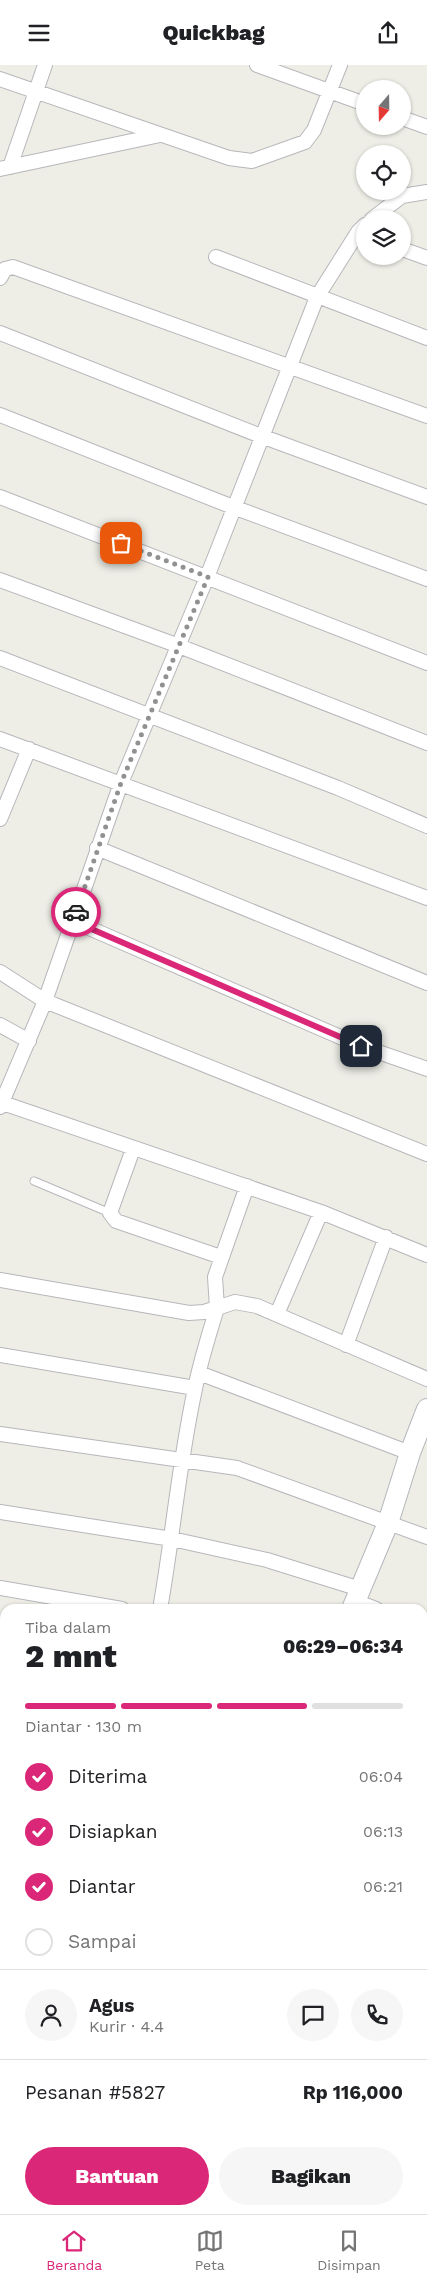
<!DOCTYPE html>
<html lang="id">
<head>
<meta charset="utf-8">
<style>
	:root { --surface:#fff; --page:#f6f6f6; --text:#202124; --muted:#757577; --line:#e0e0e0; --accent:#db2777 }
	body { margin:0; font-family:"Work Sans",sans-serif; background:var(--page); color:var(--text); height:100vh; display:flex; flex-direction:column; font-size:19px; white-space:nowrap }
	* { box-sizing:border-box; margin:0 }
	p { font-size:16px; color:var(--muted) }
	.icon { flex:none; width:28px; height:28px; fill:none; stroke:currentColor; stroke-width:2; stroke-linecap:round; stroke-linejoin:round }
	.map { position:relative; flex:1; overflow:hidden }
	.details { position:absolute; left:0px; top:1539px; width:428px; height:611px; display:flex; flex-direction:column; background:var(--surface); border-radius:15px 15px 0 0; box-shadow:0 1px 4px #0004 }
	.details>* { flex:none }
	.needle { width:32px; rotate:200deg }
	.buttons { position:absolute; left:356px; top:15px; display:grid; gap:10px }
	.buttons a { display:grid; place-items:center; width:55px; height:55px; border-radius:50%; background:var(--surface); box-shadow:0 1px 4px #0004; font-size:25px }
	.pin { position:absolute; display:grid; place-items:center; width:42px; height:42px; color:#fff; margin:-21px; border-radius:10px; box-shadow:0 2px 8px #0006 }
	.courier { position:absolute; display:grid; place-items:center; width:50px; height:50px; margin:-25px; border:4px solid #db2777; border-radius:50%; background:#fff; color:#222; box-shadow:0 1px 6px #0007 }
	.headline em { font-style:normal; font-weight:800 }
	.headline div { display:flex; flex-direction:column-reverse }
	.headline { display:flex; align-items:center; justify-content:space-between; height:85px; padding:0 25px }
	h1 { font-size:32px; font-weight:800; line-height:38px }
	.bar { display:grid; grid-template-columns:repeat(4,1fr); gap:8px 5px; align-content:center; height:60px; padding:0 25px }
	.bar i { height:6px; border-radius:4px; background:var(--line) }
	.bar .current { background:var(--accent) }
	.bar p { grid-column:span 4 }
	.line { display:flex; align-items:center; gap:12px; padding:0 25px; border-top:1px solid var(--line) }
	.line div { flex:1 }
	.round { display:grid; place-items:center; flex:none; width:52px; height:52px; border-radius:26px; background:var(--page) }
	ol { padding:0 25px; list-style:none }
	li { display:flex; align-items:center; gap:15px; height:55px }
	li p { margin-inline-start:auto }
	li .icon { padding:5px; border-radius:50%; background:var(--accent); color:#fff; stroke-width:4 }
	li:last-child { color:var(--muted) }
	li i { width:28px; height:28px; border:2px solid var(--line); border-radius:50% }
	.cta { display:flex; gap:10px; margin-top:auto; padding:10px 25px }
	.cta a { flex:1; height:58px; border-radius:30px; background:var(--accent); color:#fff; font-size:20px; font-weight:800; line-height:58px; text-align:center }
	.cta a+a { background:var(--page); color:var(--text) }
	header { display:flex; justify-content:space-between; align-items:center; height:65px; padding:0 25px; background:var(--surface); font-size:22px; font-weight:800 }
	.tabs { display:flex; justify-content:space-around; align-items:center; height:70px; border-top:1px solid var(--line); background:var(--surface); font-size:14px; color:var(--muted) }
	.tabs a { display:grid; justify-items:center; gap:2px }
	.tabs .current { color:var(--accent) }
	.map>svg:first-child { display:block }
</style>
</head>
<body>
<header><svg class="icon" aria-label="menu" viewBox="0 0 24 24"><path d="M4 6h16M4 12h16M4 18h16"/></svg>Quickbag<svg class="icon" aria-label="share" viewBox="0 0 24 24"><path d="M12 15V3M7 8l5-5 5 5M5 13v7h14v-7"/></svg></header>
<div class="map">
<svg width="427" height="2149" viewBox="0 0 427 2149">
	<rect width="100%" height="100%" fill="#eeeee7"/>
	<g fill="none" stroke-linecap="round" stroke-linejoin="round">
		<defs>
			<path id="lane" d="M34,1116L110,1148"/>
			<path id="street" d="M257,0L365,39
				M0,14L229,93L252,96L305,77L314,65L340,0
				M402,53L427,62
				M10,102L45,0
				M0,104L160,70
				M372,154L402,131L427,127
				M402,184L427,193
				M216,192L427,273
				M0,213L5,204L13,202L427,351
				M0,268L261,371L427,432
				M0,350L233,442L427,514
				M0,432L427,598
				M0,515L179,581L427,678
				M0,593L338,723L427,761
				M0,674L427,833
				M0,754L29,684
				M97,783L427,918
				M73,856L361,981L427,1004
				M0,907L45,936L427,1089
				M0,960L29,976
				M0,1037L321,1147L427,1190
				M0,1042L45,936L121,718L207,512L317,232L358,167L365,160
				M133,1084L110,1148L116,1156L221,1192
				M0,1215L189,1248L204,1247L217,1243L215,1212L247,1121
				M277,1249L321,1147
				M346,1280L386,1172
				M0,1290L195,1323
				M199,1308L410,1388
				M0,1369L237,1403L427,1472
				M0,1447L172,1474L267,1495L360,1524
				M0,1523L122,1544
				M355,1536L376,1544
				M160,1544C173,1471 179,1397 195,1324C200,1297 209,1270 217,1243L235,1237L257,1241L427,1314
				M422,1561L427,1562
				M0,1593L5,1594
				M0,1659L5,1660
				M422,1668L427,1669
				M0,1725L5,1726
				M422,1764L427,1765
				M422,1790L427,1779
				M0,1803L5,1805
				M422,1862L427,1863
				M0,1900L5,1902
				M422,1965L427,1966
				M0,1999L5,2001
				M422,2069L427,2061
				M0,2099L5,2101
				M286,2145L296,2149
				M12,2149L13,2145
				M382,2149L384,2145"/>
			<path id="secondary" d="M352,1544L388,1458L410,1388L427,1344
				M116,2149L118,2145"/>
		</defs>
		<use href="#lane" stroke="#b7b7bb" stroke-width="9"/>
		<use href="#street" stroke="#b7b7bb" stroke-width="16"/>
		<use href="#secondary" stroke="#b5b7bc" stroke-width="22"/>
		<use href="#lane" stroke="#fff" stroke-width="7"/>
		<use href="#street" stroke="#fff" stroke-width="14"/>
		<use href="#secondary" stroke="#fff" stroke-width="20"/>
	</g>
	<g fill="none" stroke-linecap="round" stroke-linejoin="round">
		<path stroke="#909292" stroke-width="5" stroke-dasharray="0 9" d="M76,847L121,718L208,512L121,478"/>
		<path stroke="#db2777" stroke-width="6" d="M76,847L73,856L361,981"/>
	</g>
</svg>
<div class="buttons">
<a><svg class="needle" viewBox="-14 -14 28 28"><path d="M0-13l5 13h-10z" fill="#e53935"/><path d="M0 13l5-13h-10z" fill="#757577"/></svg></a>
<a><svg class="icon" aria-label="locate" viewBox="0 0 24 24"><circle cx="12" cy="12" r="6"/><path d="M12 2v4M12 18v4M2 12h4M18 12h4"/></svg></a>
<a><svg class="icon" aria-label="layers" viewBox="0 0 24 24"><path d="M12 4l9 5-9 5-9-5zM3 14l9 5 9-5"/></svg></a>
</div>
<div class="pin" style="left:121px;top:478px;background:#ea580c"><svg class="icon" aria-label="bag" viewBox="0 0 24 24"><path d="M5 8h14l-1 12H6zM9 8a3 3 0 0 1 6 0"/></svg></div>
<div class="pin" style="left:361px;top:981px;background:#1f2937"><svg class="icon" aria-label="home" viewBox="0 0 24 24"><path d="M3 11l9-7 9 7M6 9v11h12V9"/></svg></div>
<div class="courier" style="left:76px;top:847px"><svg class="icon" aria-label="car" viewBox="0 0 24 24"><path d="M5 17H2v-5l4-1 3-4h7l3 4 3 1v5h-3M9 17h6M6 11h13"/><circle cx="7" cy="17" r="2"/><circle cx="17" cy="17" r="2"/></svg></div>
<section class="details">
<div class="headline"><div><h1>2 mnt</h1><p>Tiba dalam</p></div><em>06:29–06:34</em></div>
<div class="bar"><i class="current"></i><i class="current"></i><i class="current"></i><i></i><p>Diantar · 130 m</p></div>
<ol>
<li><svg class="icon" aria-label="check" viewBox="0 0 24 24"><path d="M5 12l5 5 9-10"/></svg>Diterima<p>06:04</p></li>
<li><svg class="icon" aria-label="check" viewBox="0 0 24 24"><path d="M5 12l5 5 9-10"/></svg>Disiapkan<p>06:13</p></li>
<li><svg class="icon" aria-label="check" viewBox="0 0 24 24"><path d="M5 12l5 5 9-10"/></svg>Diantar<p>06:21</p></li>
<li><i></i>Sampai</li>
</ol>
<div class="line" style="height:90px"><a class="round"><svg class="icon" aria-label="person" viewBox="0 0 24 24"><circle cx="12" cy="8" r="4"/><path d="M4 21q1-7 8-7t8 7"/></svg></a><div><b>Agus</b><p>Kurir · 4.4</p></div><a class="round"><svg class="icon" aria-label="chat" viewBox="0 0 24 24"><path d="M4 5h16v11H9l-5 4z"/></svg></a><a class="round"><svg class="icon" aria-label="phone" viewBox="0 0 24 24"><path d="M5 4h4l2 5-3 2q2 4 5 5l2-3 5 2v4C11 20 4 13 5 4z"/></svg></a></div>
<div class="line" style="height:65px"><div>Pesanan #5827</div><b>Rp 116,000</b></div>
<div class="cta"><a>Bantuan</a><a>Bagikan</a></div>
</section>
</div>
<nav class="tabs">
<a class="current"><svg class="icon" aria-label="home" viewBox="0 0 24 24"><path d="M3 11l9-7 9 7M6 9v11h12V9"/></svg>Beranda</a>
<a><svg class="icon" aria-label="map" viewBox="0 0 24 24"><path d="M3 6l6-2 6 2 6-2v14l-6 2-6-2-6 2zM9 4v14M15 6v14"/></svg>Peta</a>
<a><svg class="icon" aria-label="saved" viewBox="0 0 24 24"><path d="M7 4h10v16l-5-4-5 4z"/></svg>Disimpan</a>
</nav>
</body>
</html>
